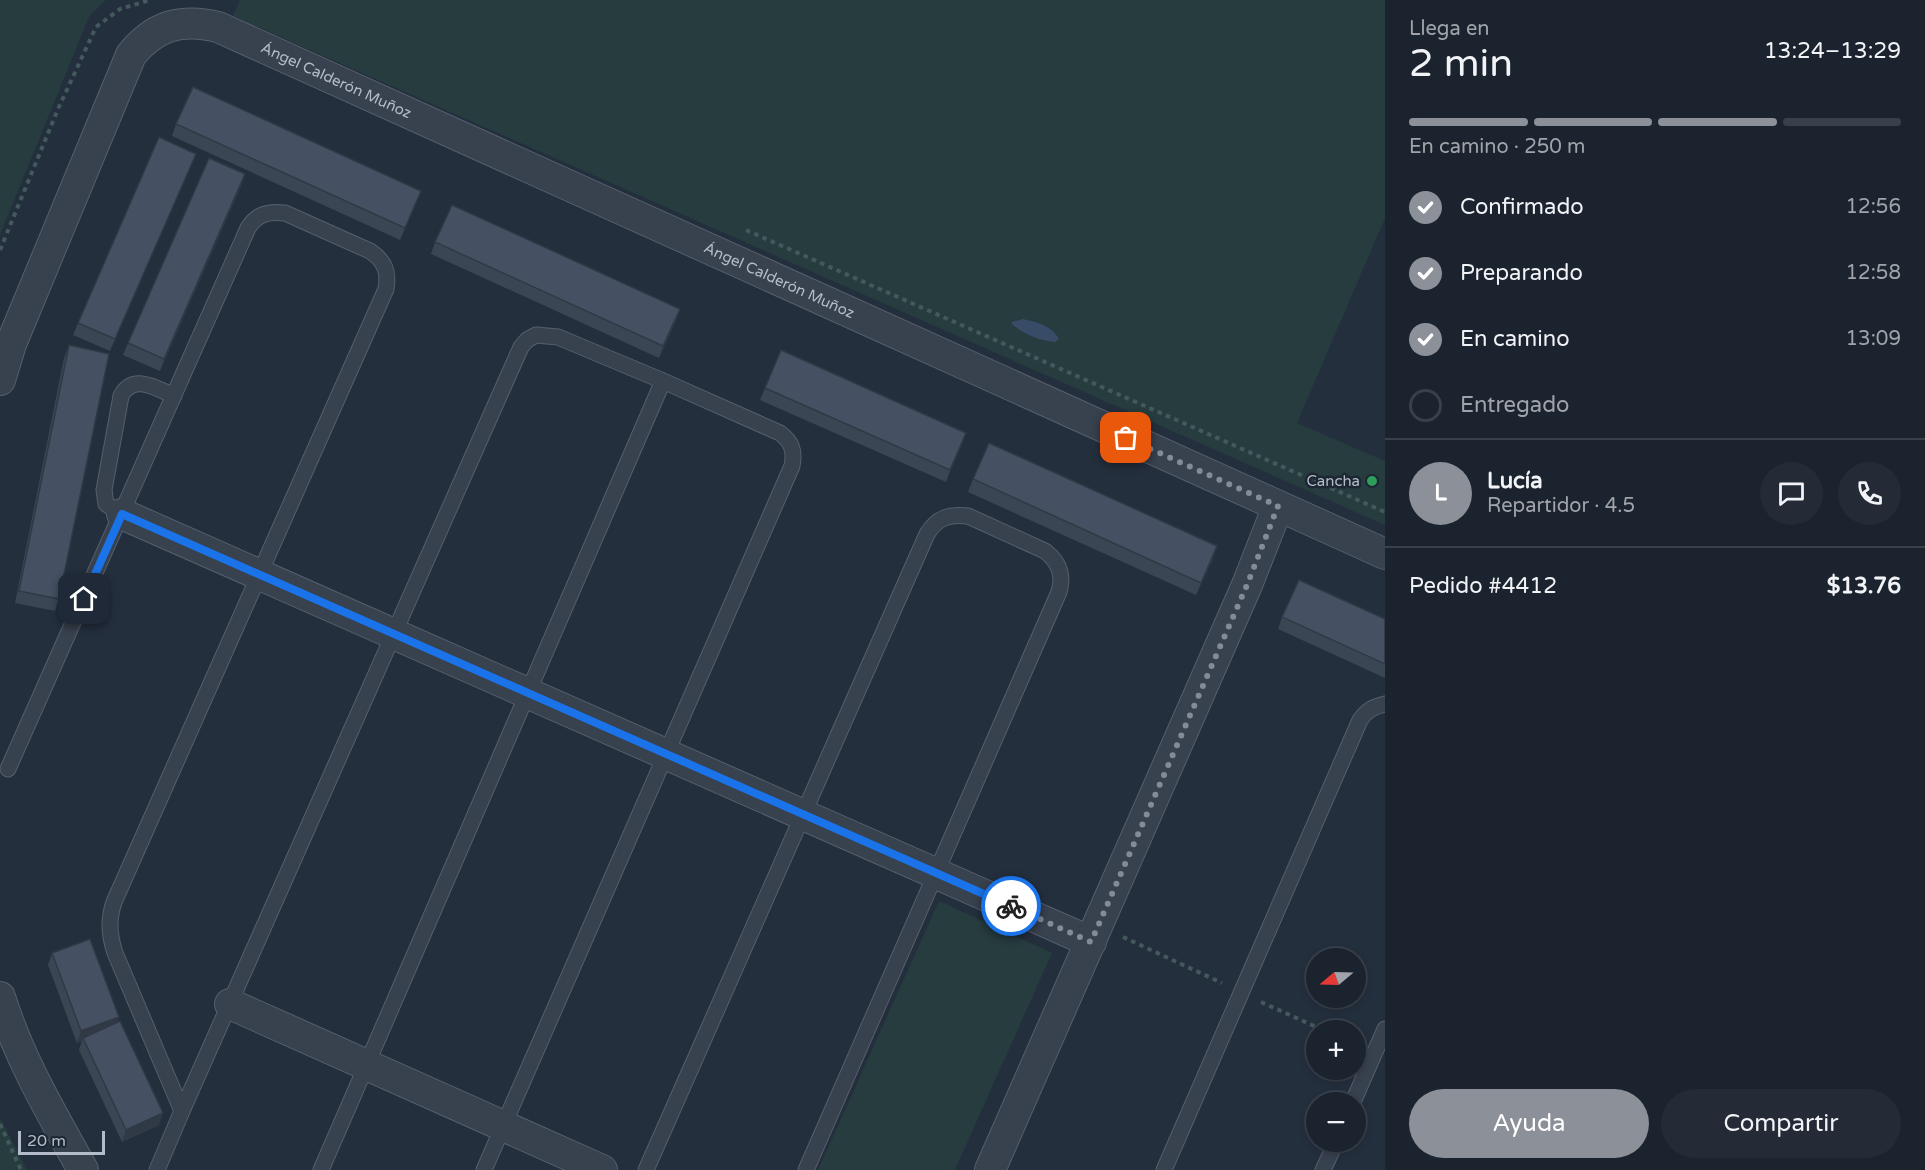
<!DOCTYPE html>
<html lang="es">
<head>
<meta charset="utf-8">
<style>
	:root { --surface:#1b232e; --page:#242b36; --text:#f1f3f6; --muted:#a0a4aa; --line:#39404a; --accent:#8c9099 }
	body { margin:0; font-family:"Varela Round",sans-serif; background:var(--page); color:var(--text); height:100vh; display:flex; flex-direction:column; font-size:22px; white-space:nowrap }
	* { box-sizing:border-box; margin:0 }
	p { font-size:20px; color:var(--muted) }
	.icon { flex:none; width:33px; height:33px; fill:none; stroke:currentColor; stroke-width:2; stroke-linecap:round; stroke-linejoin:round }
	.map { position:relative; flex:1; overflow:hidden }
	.panel { display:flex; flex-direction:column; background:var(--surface); width:540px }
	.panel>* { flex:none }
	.needle { width:39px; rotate:251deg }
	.buttons { position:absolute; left:1306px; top:948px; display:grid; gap:12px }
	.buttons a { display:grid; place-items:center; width:60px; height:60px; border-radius:50%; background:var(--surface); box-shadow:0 3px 9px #0003,0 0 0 2px var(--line); font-size:30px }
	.scale { position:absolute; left:18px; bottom:15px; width:87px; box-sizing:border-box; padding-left:6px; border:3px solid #b4bcc9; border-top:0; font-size:16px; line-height:21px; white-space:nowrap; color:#b4bcc9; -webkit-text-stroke:4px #1d2633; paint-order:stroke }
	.pin { position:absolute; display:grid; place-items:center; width:51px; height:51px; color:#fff; margin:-26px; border-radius:12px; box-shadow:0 3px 9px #0006 }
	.courier { position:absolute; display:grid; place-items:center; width:60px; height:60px; margin:-30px; border:4px solid #1a73e8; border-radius:50%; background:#fff; color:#222; box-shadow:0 2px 8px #0007 }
	.head em { font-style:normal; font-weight:600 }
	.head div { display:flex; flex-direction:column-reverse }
	.head { display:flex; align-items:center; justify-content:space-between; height:102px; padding:0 24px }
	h1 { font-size:39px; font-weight:600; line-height:45px }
	.bar { display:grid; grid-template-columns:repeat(4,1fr); gap:9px 6px; align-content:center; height:72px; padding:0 24px }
	.bar i { height:8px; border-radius:4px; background:var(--line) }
	.bar .selected { background:var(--accent) }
	.bar p { grid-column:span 4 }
	.line { display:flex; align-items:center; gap:15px; padding:0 24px; border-top:2px solid var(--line) }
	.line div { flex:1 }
	.round { display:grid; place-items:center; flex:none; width:63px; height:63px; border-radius:32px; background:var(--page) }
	ol { padding:0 24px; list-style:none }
	li { display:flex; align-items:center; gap:18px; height:66px }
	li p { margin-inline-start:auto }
	li .icon { padding:6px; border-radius:50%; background:var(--accent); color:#fff; stroke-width:4 }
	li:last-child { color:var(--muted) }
	li i { width:33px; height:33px; border:3px solid var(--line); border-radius:50% }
	.cta { display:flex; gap:12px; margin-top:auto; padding:12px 24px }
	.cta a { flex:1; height:69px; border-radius:36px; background:var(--accent); color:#fff; font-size:24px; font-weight:600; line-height:69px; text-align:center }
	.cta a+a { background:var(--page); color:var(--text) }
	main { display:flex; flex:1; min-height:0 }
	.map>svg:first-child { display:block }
</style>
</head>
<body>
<main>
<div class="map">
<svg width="1385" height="1170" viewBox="0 0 1385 1170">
	<rect width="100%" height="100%" fill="#242f3e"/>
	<path fill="#263c3f" d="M0,0H106L89,17L0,235Z
		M240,0H1385V218L1297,423L1385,461V525L233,16Z
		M939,901L1052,953L955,1170H818Z
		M0,1118L27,1170H0Z"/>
	<path fill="#394c67" d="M1023,319C1037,322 1052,326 1059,339L1055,342C1038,340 1025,335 1012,324V322Z"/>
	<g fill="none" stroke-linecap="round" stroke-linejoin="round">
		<defs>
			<path id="lane" d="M122,514L106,504L104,490L121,396C133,373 156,388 174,396
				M8,769L248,228C257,214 268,211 285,213L370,251C385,261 389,272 386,289L114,902C108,920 109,934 115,953L182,1111L521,347L527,340L536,335L558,337L663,381L780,433C792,442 795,451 792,466L484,1170
				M1353,1102L1385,1029
				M157,1170L182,1111
				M321,1170L663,381
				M646,1170L927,534C937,518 948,514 968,516L1045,551C1059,562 1064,575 1059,592L806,1170
				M1164,1170L1360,720C1367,710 1373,707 1385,704
				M1323,1170L1336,1142"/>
			<g id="street">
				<path id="s1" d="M0,380L11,344L131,55C155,25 182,18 218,27L1385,554"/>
				<path d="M122,514L1091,942"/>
				<path d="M0,997C19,1059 52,1114 83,1170"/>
				<path d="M230,1004L602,1170"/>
				<path d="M990,1170L1247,585L1278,506"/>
			</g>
		</defs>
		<use href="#lane" stroke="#565f6c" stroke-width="17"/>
		<use href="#street" stroke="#565f6c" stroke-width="32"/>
		<path stroke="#44595c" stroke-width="4" stroke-dasharray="4.5 4.5" stroke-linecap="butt" d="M746,230L1385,512
			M0,250L58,109L96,27L120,9L150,0
			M1123,937L1222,983
			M1261,1002L1323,1030
			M0,1124L21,1170"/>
		<use href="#lane" stroke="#38414e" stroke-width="15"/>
		<use href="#street" stroke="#38414e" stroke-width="30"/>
	</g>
	<path fill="#3b4654" d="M176,124L421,191L400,240L172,136Z
		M191,166L110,351L73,335L78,323Z
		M245,174L241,186L160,371L123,355L128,343Z
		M435,242L676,321L659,358L431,254Z
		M69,345L59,599L55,611L15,603L64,358Z
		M765,388L966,433L946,482L760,400Z
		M973,479L1213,559L1196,595L968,492Z
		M1282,617L1385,619V678L1278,629Z
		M52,953L119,1017L117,1022L159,1125L122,1142L79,1050L82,1041L77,1043L48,965Z"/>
	<path fill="#303945" d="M196,154L191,166L110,351L115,339Z
		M245,174L241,186L160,371L164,359Z
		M680,309L676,321L659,358L663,346Z
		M966,433L962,445L946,482L950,470Z
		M1217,546L1213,559L1196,595L1201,583Z
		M119,1017L114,1029L83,1038L82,1041L77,1043L81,1031Z
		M163,1113L159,1125L122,1142L126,1130Z"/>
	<path fill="#455162" stroke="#303945" stroke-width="1.5" d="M193,87L421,191L405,228L176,124Z
		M159,137L196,154L115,339L78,323Z
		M209,158L245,174L164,359L128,343Z
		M452,205L680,309L663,346L435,242Z
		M69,345L109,354L59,599L19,591Z
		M781,350L966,433L950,470L765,388Z
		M989,443L1217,546L1201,583L973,479Z
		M1299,580L1385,619V664L1282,617Z
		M90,939L119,1017L81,1031L52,953Z
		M120,1021L163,1113L126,1130L83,1038Z"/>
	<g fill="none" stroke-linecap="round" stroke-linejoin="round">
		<path stroke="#828b98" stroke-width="6" stroke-dasharray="0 10.8" d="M1011,906L1091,942L1247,585L1278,506L1126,438"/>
		<path stroke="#1a73e8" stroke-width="8" d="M84,599L122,514L1011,906"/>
	</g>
	<circle fill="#2e9e5b" stroke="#1d2633" stroke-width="2" cx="1372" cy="481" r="6"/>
	<g text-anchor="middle" stroke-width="5" stroke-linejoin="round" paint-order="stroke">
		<g font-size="15" fill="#b4bcc9" stroke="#1d2633">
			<text dy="5" stroke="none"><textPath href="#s1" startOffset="578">Ángel Calderón Muñoz</textPath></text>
			<text dy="5" stroke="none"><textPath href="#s1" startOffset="1064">Ángel Calderón Muñoz</textPath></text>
		</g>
		<g font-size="15" fill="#b4bcc9" stroke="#1d2633" text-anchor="end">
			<text x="1360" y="486">Cancha</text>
		</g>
	</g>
</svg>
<div class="buttons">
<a><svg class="needle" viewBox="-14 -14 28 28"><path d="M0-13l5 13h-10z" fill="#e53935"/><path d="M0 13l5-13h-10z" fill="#a0a4aa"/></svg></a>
<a>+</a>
<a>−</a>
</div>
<div class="scale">20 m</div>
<div class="pin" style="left:1126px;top:438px;background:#ea580c"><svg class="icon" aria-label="bag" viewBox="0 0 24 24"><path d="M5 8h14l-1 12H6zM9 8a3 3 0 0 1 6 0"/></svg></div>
<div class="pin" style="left:84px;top:599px;background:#1f2937"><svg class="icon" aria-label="home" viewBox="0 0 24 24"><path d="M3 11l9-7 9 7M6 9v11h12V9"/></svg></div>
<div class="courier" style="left:1011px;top:906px"><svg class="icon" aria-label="bike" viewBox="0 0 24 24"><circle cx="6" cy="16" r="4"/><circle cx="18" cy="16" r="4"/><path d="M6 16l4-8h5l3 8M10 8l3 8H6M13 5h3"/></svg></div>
</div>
<section class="panel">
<div class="head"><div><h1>2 min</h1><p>Llega en</p></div><em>13:24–13:29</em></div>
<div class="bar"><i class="selected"></i><i class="selected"></i><i class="selected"></i><i></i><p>En camino · 250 m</p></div>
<ol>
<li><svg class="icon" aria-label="check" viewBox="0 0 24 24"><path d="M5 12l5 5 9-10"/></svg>Confirmado<p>12:56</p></li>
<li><svg class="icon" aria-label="check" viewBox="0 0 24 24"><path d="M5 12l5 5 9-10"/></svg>Preparando<p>12:58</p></li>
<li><svg class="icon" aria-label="check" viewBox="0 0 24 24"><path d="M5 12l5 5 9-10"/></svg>En camino<p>13:09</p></li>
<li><i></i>Entregado</li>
</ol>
<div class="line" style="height:108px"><b class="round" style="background:var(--accent);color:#fff">L</b><div><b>Lucía</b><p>Repartidor · 4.5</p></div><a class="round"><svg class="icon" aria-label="chat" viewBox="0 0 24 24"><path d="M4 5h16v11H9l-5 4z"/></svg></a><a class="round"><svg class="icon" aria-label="phone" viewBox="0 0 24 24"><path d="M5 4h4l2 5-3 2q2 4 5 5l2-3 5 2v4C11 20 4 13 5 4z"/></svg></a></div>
<div class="line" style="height:78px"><div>Pedido #4412</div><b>$13.76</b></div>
<div class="cta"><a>Ayuda</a><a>Compartir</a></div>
</section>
</main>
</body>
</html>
